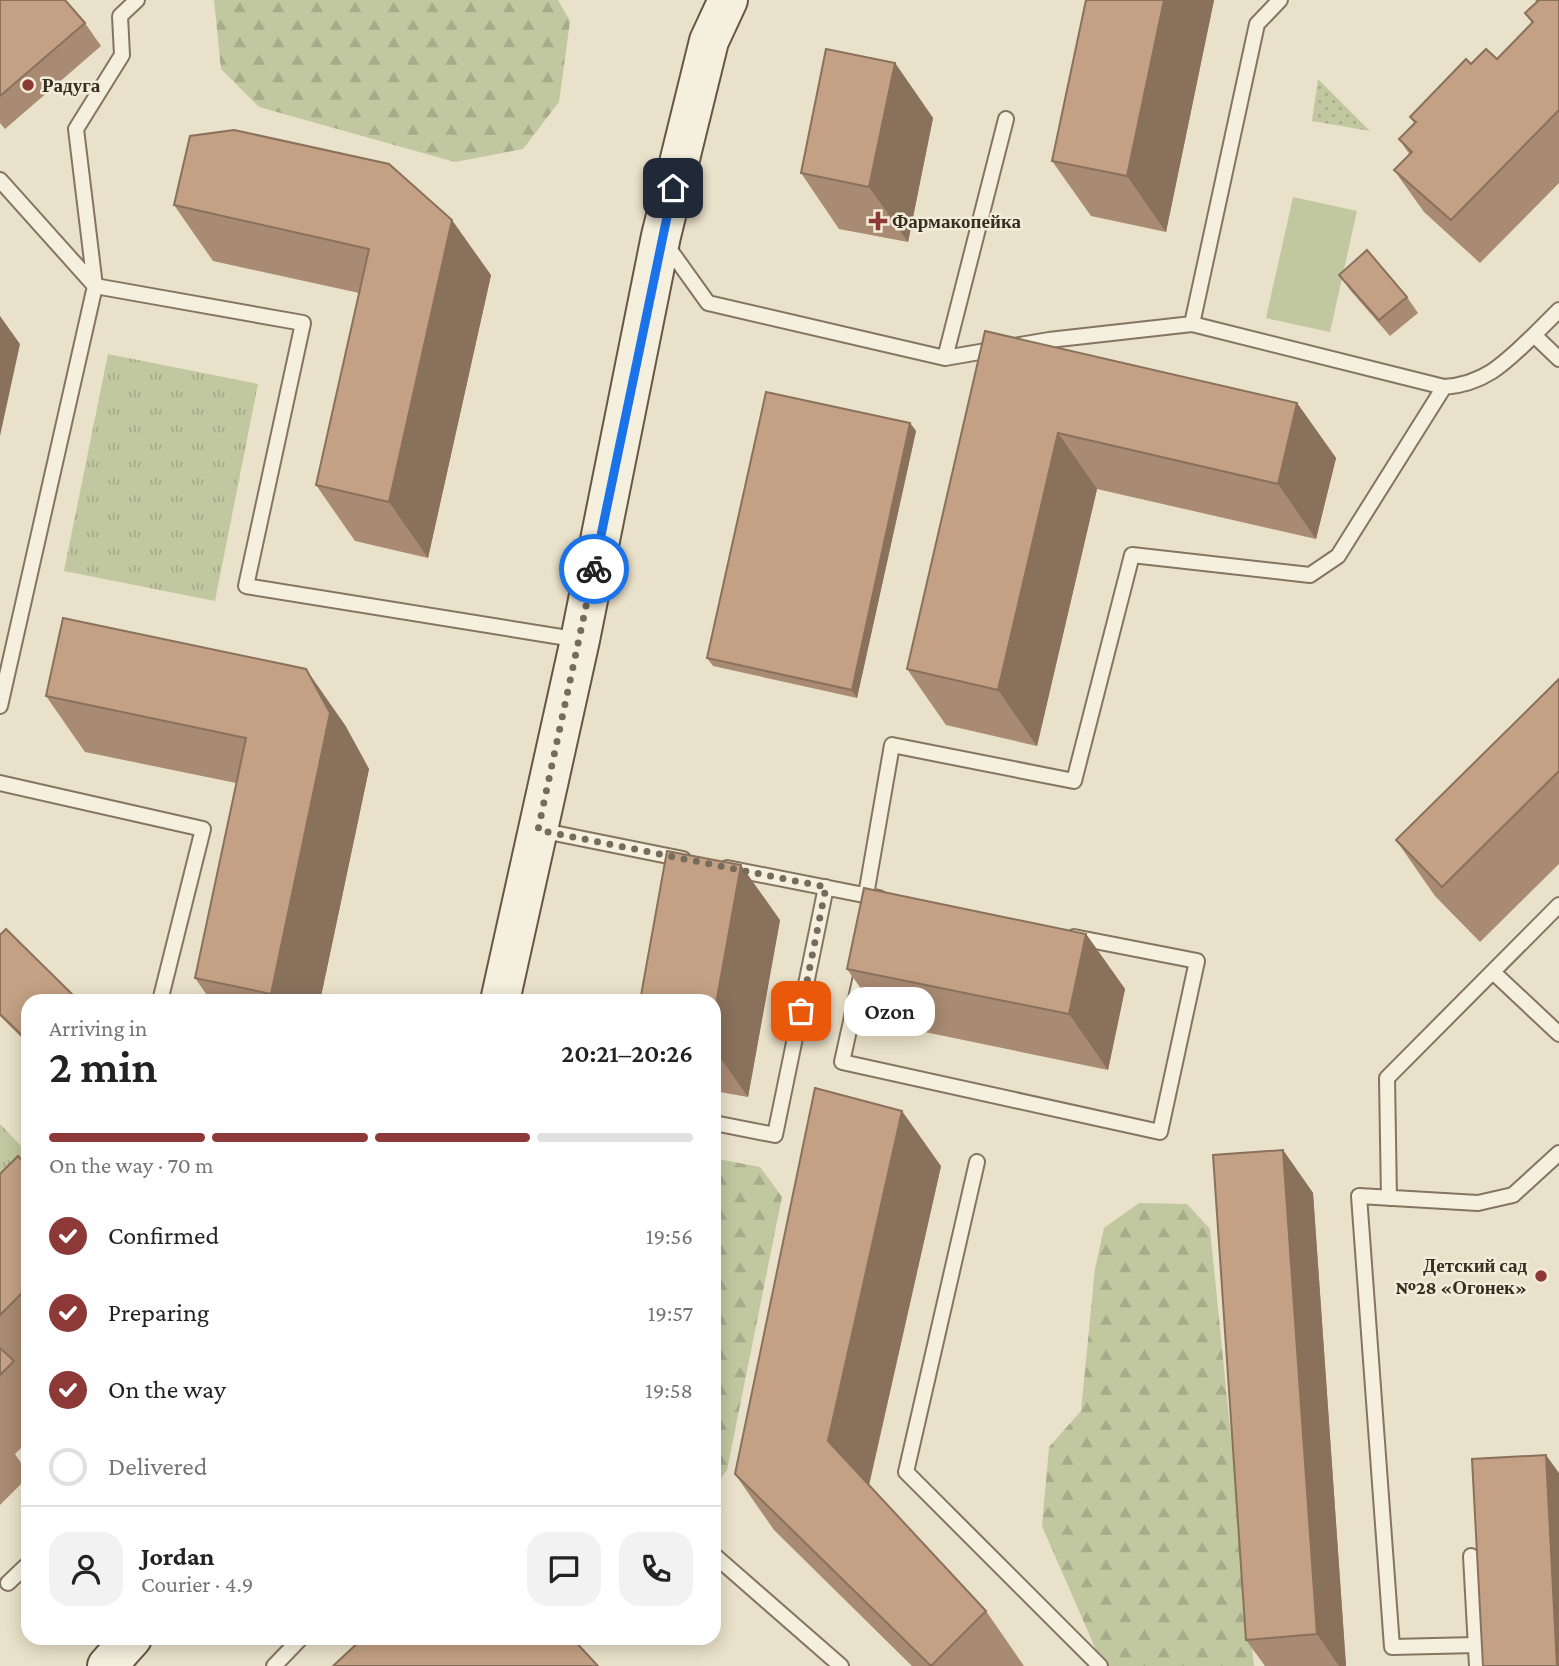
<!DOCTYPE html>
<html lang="en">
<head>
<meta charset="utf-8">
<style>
	:root { --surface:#fff; --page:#f2f2f2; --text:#222; --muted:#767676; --line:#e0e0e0; --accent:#8d3937 }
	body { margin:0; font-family:"Crimson Pro",serif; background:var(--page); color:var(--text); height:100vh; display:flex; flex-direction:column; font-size:26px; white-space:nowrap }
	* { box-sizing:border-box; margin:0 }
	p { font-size:23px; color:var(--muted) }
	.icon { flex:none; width:38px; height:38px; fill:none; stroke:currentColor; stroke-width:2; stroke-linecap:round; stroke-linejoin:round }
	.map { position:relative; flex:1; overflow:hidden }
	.side { position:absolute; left:21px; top:994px; width:700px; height:651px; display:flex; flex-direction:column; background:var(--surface); border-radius:21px; box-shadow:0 4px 18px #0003 }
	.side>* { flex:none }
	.pin { position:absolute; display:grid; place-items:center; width:60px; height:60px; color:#fff; margin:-30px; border-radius:14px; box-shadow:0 4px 10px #0006 }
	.courier { position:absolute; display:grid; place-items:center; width:70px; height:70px; margin:-35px; border:5px solid #1a73e8; border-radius:50%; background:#fff; color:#222; box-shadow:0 2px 9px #0007 }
	.bubble { position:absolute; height:49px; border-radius:21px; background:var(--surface); box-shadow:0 4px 18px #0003; font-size:23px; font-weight:600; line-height:49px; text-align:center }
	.headline em { font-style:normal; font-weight:600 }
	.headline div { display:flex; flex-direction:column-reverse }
	.headline { display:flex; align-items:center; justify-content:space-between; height:119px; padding:0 28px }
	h1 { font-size:46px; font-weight:600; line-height:52px }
	.bar { display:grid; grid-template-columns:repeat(4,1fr); gap:10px 7px; align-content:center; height:84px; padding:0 28px }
	.bar i { height:9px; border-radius:5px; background:var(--line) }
	.bar .current { background:var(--accent) }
	.bar p { grid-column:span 4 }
	.line { display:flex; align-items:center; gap:18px; padding:0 28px; border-top:2px solid var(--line) }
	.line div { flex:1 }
	.round { display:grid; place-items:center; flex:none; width:74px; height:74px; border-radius:21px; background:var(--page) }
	ol { padding:0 28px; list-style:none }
	li { display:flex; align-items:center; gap:21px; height:77px }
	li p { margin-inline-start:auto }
	li .icon { padding:7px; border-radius:50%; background:var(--accent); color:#fff; stroke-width:4 }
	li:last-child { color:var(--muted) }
	li i { width:38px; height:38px; border:4px solid var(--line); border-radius:50% }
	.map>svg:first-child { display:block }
</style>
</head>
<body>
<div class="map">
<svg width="1559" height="1666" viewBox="0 0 1559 1666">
	<defs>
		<pattern id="grass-dots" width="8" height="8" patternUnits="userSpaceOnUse" patternTransform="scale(1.75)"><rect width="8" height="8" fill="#c1c79f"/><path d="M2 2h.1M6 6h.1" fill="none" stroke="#a6ab89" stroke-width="1.8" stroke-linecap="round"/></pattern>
		<pattern id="forest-firs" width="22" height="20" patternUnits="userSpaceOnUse" patternTransform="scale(1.75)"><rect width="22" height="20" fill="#c1c79f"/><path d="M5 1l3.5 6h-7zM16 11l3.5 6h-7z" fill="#a6ab89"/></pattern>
		<pattern id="park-tufts" width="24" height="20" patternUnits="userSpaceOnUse" patternTransform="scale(1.75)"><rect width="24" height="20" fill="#c1c79f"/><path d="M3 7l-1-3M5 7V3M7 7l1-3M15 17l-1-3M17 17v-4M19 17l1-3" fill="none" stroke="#a6ab89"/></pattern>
	</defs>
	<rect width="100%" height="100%" fill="#eae1ca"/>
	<path fill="url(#grass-dots)" d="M1318,79L1370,131L1312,121Z"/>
	<path fill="url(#forest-firs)" d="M214,0H558L570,21L559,102L523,149L455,162L259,107L221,69Z
		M718,1159L760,1167L782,1197L727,1470L714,1488V1162Z
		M1139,1203L1187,1204L1210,1229L1254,1666H1103L1042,1526L1049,1447L1081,1411L1095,1269L1104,1228Z"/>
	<path fill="url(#park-tufts)" d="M108,354L258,384L215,601L64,571Z
		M0,1124L28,1153V1175L0,1202Z"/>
	<path fill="#c1c79f" d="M1293,197L1357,211L1330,332L1266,318Z"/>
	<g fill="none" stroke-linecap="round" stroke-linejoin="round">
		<defs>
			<path id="lane" d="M137,0L120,16L122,55L76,129L95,286L303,323L246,586L580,640
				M0,180L95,286L0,706
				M665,243L708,303L945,358L1049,340L1192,324L1444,387C1485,384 1505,363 1534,335
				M1559,310L1534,335L1559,359
				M1192,324L1257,24L1280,0
				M945,358L1006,119
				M0,783L203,829L160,1001
				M539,830L683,859
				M727,868L879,898
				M866,895L892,745L1074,781L1132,555L1310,575L1338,556L1444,387
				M863,967L842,1062L1160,1132L1197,961L1074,937
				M1493,972L1559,1034
				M714,1123L775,1135L826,887
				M977,1162L906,1472L1100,1666
				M1389,1198L1387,1078L1559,905
				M714,1555L841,1666
				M1471,1556L1477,1666
				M8,1583L28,1564
				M1476,1645L1392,1647L1359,1196L1478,1203L1513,1195L1559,1153
				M274,1666L301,1638"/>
			<path id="secondary" d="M500,1001L580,640L661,236L709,41L728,0
				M107,1666L132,1638"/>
		</defs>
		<use href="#lane" stroke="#857560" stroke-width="18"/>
		<use href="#secondary" stroke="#675643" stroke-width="42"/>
		<use href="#lane" stroke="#f5efdd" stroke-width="14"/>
		<use href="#secondary" stroke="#f5efdd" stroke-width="38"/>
	</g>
	<path fill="#a98a72" d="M0,0L85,23L101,46L5,129L0,123Z
		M1086,0H1214L1166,232L1091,216L1052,161Z
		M1535,0H1559V183L1480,263L1424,212L1394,170L1410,155L1399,139L1414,123L1410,117L1471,64L1497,59L1532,23L1525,13L1537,2Z
		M895,63L933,118L908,242L839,229L801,173Z
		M174,205L491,275L428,558L355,541L316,485L359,293L213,261Z
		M1339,275L1407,297L1418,313L1390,336L1351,291Z
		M985,331L1297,403L1336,458L1316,539L1097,489L1037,746L946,725L907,669Z
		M910,423L916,431L857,698L713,666L707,658Z
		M1559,679V864L1480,942L1435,896L1396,840Z
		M46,696L345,725L369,769L320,1001H211L195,978L236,783L85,752Z
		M780,920L748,1097L714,1091V1001Z
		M1086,934L1125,989L1108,1070L886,1024L847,969Z
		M0,935L28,1001V1044L0,1016Z
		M1283,1150L1313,1193L1346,1666H1265L1246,1640Z
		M28,1166V1441L15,1454L28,1473V1477L0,1505V1174Z
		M941,1166L869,1486L986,1611L1024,1666H912L774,1530L735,1474Z"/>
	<path fill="#89715c" d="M1164,0H1214L1166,232L1127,176Z
		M895,63L933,118L908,242L869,187Z
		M452,220L491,275L428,558L389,502Z
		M0,316L20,344L0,436Z
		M1297,403L1336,458L1316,539L1278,484Z
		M910,423L916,431L857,698L852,690Z
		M1058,433L1097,489L1037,746L998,690Z
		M306,669L345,725L369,769L320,1001H276L271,994Z
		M741,865L780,920L748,1097L714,1049V1015Z
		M1086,934L1125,989L1108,1070L1069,1014Z
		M902,1111L941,1166L866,1497L828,1441Z
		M1283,1150L1313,1193L1346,1666H1339L1317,1634Z
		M1546,1455L1559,1473V1666H1557Z"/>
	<path fill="#c4a184" stroke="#89715c" stroke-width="2" d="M0,0H65L85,23L0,96Z
		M1086,0H1164L1127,176L1052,161Z
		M1537,0H1559V110L1451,220L1394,170L1412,152L1399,139L1416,122L1410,117L1466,59L1471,64L1486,49L1497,59L1533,22L1525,13L1538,1Z
		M826,49L895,63L869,187L801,173Z
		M234,130L389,164L452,220L389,502L316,485L369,249L174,205L190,136Z
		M1367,250L1407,297L1379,320L1339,275Z
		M985,331L1297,403L1278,484L1058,433L998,690L907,669Z
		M766,392L910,423L852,690L707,658Z
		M63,618L306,669L330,713L271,994L195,978L246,738L46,696Z
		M1559,679V771L1442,887L1396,840Z
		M667,851L741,865L714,1015V1001H640Z
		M864,888L1086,934L1069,1014L847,969Z
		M6,929L79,1001H28V1041L0,1014V935Z
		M815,1088L902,1111L828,1441L986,1611L931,1666L735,1474Z
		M1283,1150L1317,1634L1246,1640L1213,1155Z
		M18,1156L28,1166V1287L0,1315V1174Z
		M0,1348L14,1361L0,1375Z
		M1546,1455L1557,1666H1483L1472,1459Z
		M363,1638H572L598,1666H333Z"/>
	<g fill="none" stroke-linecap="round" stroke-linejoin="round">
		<path stroke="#766c5d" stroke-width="7" stroke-dasharray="0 12.6" d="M594,569L538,830L826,887L801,1011"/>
		<path stroke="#1a73e8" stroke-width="9" d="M594,569L673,188"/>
	</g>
	<g fill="#8d3937" stroke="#f2ecd9" stroke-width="2.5">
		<circle cx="28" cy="85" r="7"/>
		<path d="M874.5 210.5h7v7h7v7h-7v7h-7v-7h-7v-7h7z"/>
		<circle cx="1541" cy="1276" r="7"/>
	</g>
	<g text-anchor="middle" stroke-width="5" stroke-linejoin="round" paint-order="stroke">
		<g font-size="19" font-weight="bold" fill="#372d22" stroke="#f2ecd9" text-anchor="start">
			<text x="42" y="92">Радуга</text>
			<text x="892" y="228">Фармакопейка</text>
			<text x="1527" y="1272" text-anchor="end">Детский сад<tspan x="1527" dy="22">№28 «Огонек»</tspan></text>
		</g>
	</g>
</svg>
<div class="pin" style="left:801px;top:1011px;background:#ea580c"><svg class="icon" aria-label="bag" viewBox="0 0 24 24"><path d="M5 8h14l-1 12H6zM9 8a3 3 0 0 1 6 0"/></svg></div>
<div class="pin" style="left:673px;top:188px;background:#1f2937"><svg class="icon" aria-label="home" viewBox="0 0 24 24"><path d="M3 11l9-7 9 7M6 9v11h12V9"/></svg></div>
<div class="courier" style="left:594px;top:569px"><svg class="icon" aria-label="bike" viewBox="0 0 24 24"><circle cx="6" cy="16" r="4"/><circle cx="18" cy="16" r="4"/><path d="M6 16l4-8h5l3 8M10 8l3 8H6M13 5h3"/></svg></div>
<div class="bubble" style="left:844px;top:987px;width:91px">Ozon</div>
<section class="side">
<div class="headline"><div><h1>2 min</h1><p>Arriving in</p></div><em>20:21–20:26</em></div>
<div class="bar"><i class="current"></i><i class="current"></i><i class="current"></i><i></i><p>On the way · 70 m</p></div>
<ol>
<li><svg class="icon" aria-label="check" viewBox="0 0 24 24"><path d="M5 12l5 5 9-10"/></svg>Confirmed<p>19:56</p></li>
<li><svg class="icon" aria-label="check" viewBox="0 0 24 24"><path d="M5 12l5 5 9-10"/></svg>Preparing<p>19:57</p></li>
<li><svg class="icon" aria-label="check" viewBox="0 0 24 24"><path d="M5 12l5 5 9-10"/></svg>On the way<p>19:58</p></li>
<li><i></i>Delivered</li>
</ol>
<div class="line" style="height:126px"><a class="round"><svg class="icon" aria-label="person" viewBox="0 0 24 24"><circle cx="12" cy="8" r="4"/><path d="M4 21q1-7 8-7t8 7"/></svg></a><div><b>Jordan</b><p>Courier · 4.9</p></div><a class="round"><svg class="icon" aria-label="chat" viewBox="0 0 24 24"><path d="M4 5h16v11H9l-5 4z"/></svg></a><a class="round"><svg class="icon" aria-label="phone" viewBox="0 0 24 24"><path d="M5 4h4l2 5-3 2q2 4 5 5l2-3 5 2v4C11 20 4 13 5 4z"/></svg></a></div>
</section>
</div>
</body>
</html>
